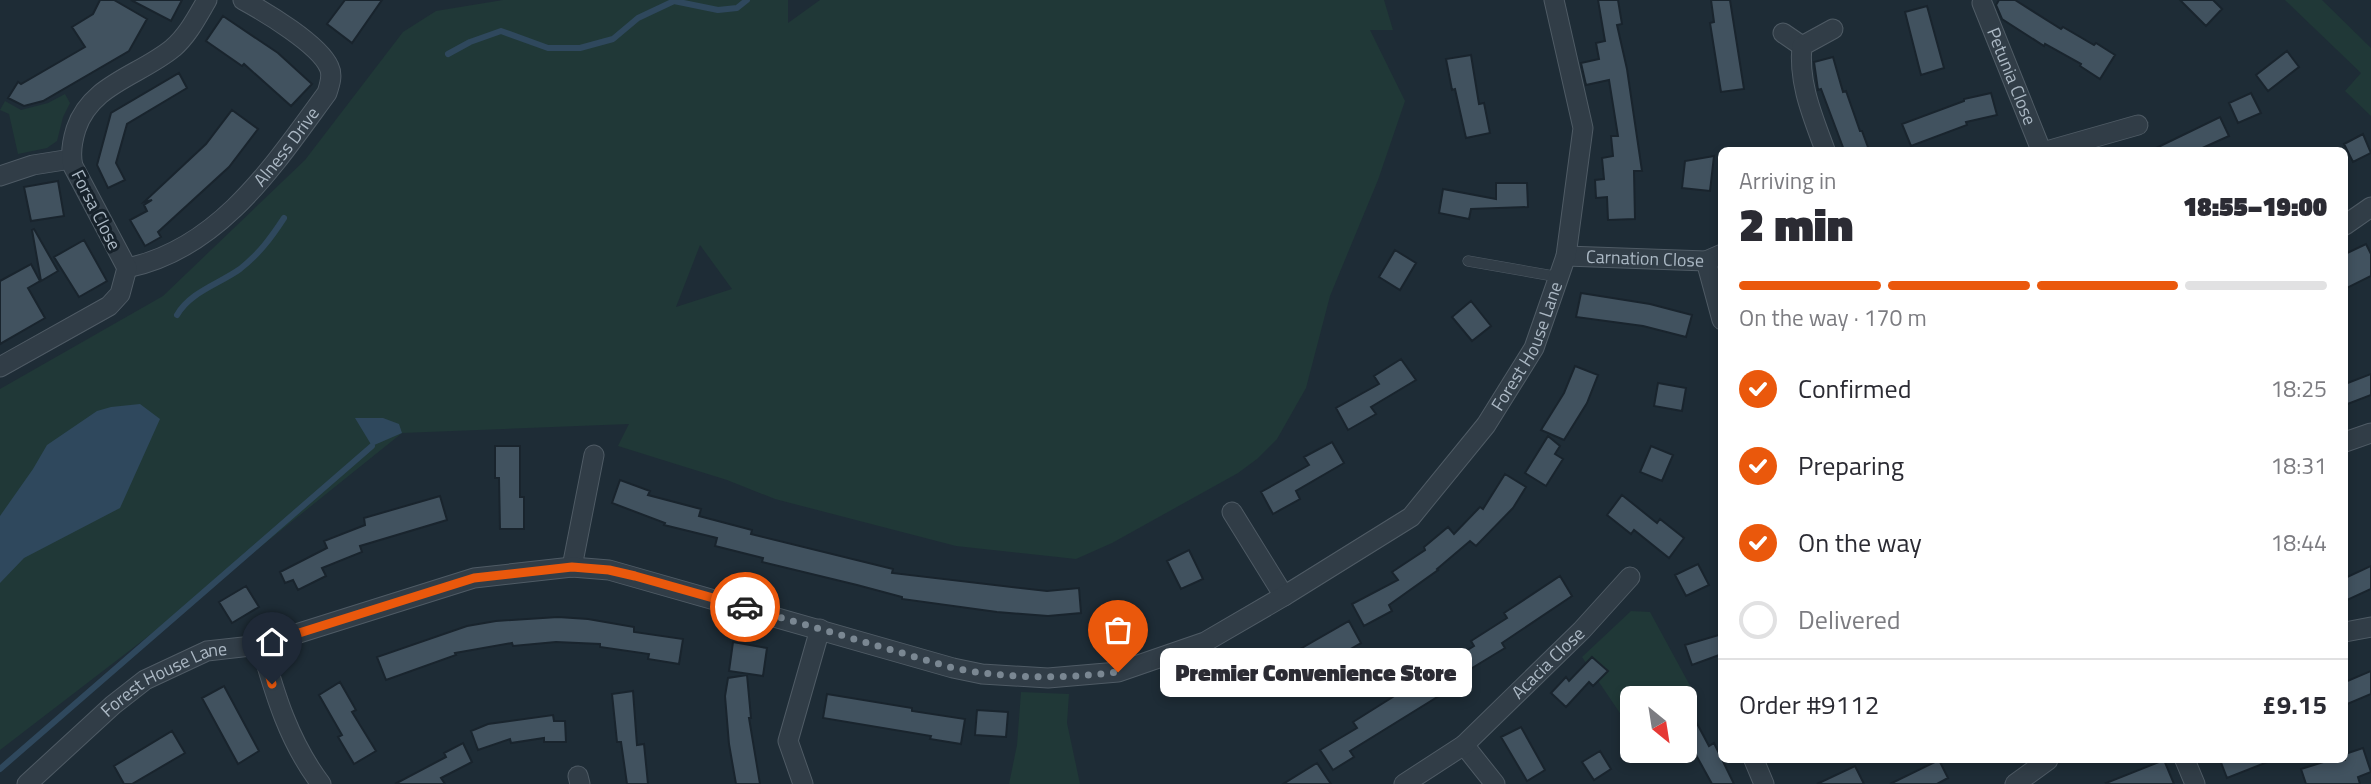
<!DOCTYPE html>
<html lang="en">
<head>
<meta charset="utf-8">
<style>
	:root { --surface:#fff; --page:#f7f7f7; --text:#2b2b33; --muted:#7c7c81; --line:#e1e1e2; --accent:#ea580c }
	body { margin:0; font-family:"Titillium Web",sans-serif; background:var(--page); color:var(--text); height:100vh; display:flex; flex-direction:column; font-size:26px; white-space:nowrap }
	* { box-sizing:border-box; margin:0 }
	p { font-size:23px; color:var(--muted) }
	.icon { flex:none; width:38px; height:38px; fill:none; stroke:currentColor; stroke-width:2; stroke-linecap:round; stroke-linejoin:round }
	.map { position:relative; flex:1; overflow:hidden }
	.side { position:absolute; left:1718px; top:147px; width:630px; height:616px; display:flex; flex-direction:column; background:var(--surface); border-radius:10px; box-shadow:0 4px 10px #0003 }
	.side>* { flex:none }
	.needle { width:46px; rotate:150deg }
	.tools { position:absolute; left:1620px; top:686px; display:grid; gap:14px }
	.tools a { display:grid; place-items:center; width:77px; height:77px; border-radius:10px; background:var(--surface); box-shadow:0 4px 10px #0003; font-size:35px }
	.pin { position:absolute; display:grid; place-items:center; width:60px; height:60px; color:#fff; margin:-72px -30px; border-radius:50% 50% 50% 0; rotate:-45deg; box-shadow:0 0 7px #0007 }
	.pin .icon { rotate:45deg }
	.courier { position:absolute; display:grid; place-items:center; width:70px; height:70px; margin:-35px; border:5px solid #ea580c; border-radius:50%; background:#fff; color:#222; box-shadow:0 2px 9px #0007 }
	.bubble { position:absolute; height:49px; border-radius:10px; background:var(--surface); box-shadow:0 4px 10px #0003; font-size:23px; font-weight:800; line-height:49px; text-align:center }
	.overview em { font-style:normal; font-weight:800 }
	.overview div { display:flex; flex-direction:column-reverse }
	.overview { display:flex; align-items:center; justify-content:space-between; height:119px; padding:0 21px }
	h1 { font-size:46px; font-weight:800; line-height:52px }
	.bar { display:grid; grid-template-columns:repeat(4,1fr); gap:10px 7px; align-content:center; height:84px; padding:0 21px }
	.bar i { height:9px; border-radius:5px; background:var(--line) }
	.bar .on { background:var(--accent) }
	.bar p { grid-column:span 4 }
	.line { display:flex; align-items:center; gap:18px; padding:0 21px; border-top:2px solid var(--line) }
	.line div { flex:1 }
	ol { padding:0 21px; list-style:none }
	li { display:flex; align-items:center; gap:21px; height:77px }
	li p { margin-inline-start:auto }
	li .icon { padding:7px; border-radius:50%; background:var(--accent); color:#fff; stroke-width:4 }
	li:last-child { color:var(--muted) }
	li i { width:38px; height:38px; border:4px solid var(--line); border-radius:50% }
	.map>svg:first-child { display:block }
</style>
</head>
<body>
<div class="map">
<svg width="2371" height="784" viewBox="0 0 2371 784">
	<rect width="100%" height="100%" fill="#1e2c36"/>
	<path fill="#203837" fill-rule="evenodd" d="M503,0H788V23L820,0H1384L1393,30H1370L1405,101L1378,180L1330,296L1306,388L1277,439L1257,459L1238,473L1112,543L1076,559L956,546L775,499L727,480L618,446L629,424L402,433L168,621L0,750V389L163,296L305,160L403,32L436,11ZM700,245L732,289L676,307Z
		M2285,0H2322L2371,48V116L2345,91L2361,73Z
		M65,94L70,103L63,117L57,141L47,148L18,154L9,114L0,110L5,101L21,110L48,103Z
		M1631,611L1650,612L1694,693L1685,698H1633V727L1630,728L1582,657Z
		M1021,692L1069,694L1067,723L1080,784H1009L1017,745Z"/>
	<path fill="#2f485d" d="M140,404L160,419L120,508L24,558L0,583V516L33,469L47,445L97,411L111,407Z
		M355,418H383L399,424L402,433L372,446Z"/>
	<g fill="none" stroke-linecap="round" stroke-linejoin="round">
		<path stroke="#2f485d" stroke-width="6" d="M448,54L470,42L501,31L548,48H580L613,39L638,18L674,1L718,10L737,8L747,0
			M177,315C190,292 219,284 240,269C259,254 271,238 284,218
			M0,769L372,446"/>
	</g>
	<path fill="#41525f" stroke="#19242d" stroke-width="2" d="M100,0H114L147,19L129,51L43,101L24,106L8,98L18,82L21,84L85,47L72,27L93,14Z
		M131,0H182L171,21Z
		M345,0H382L352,43L327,24Z
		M1598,0H1618L1622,24L1617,25L1627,69L1642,171H1634L1635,219L1608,220L1607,197L1596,198L1595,180L1604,179L1602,158L1613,156L1611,136H1618L1609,80L1586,85L1581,63L1599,59L1596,43L1605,41Z
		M1711,0H1730L1744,89L1721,92L1710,23L1714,22Z
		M1999,0H2015L2061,29L2063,27L2094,45L2096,43L2115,55L2100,79L2080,66L2081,64L2045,44L2044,46L2002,19L1996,5Z
		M2180,0H2213L2222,9L2206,26Z
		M1927,6L1944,68L1921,75L1905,12Z
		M223,16L278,53L312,84L291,106L244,64L242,66L206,41Z
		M2287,51L2299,67L2268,91L2256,75Z
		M1471,55L1479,104L1484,103L1490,133L1466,138L1455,89L1452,90L1446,59Z
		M1833,57L1843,92L1846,91L1860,131H1862L1869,150H1844L1821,89L1818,90L1814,62Z
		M179,73L187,88L127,124L116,163L125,180L108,188L97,165L111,113Z
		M1991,93L1997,115L1966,122L1967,125L1911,146L1902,124L1964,101V99Z
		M2251,93L2261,113L2238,123L2229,103Z
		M232,110L258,129L229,167L158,232L161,237L145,246L130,220L147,211L144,205L152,200L144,202L206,144Z
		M2220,117L2229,136L2198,150H2152Z
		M2363,134L2371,153L2353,162L2344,144Z
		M1714,156L1710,191L1682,188L1685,161Z
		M58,181L64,216L31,221L24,187Z
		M1496,183H1527L1528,207L1471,209L1469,219L1439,213L1443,189L1496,199Z
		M34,229L58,271L41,281L32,230Z
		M84,240L107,281L79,297L54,257Z
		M2366,244L2371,254V276L2345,289V254Z
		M1395,250L1416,263L1400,290L1379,277Z
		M31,264L40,281L28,288L45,318L0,344V281Z
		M1581,293L1650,304L1692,315L1686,337L1643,326L1576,317Z
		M1471,301L1491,326L1472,341L1452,317Z
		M1401,359L1416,380L1371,407L1376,414L1348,430L1336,408L1379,384L1374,376Z
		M1575,366L1598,375L1587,403L1564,440L1541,430L1564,393Z
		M2371,374V395L2345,405V384Z
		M1658,383L1686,388L1682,411L1654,406Z
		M1548,436L1560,446L1555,454L1563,459L1546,486L1525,473Z
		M1332,442L1344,463L1296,491L1300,499L1273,514L1261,492L1309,465L1304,457Z
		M495,446H520V497H524V529H500L499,478H495Z
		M1651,446L1673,455L1662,481L1640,472Z
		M1505,474L1526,487L1513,508L1476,546L1470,541L1437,569L1438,570L1389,605L1392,611L1364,626L1352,604L1398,580L1392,572L1425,550L1424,547L1448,527L1454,534L1480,507L1483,509Z
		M620,480L650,491L648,495L701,509L699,516L752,530L751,534L893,569L892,573L1047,591L1079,588L1081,613L1048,616L997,612L902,599V597L857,585L762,562L763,558L715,546L717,538L664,525L665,523L612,503Z
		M1622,495L1657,523L1660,519L1684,538L1669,558L1634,530L1631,534L1607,515Z
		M440,496L447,520L360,546L362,552L322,568L326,576L298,590L293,580L285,583L280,572L327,548L324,541L365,525L364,518Z
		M1189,550L1203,579L1181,589L1167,561Z
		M1698,564L1709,585L1686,596L1675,575Z
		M2371,566V589L2345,601V578Z
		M1560,576L1572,596L1502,643L1505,648L1464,673L1468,678L1350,751L1354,757L1333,770L1320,750L1357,728L1353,722L1474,646L1471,641L1507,618L1504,613Z
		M246,586L259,607L232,623L219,602Z
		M558,617L588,619L634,627V632L683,639L679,664L648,659L649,654L600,647V644L556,642L513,646L512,643L455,653L456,655L386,680L377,657L467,626L496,621Z
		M1349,621L1361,643L1296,680L1293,674L1255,694L1243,673L1270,657L1274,664Z
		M1722,634V654L1692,665L1685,645Z
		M733,642L767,648L763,676L729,671Z
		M1592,657L1608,671L1593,686L1589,682L1566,707L1551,693L1566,677L1569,681Z
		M2371,671V694L2345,705V682Z
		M747,675L751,718H749L760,784H736L729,744L725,696L728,678Z
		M340,682L356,710L352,712L376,751L354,764L338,737L342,735L319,695Z
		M224,686L259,751L238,764L202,698Z
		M633,691L637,745L644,744L648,784H627L621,742H617L612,694Z
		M827,694L912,708V711L965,719L961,744L930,739L931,736L823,718Z
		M1685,701L1709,746L1714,743L1734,784H1712L1685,735Z
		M977,710L1008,712L1006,737L975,735Z
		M553,715L554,721H565L566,742H544V738L511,743L510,739L478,750L471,731L488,724Z
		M1521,727L1545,770L1527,781L1501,737Z
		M172,731L185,753L132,784H124L114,766Z
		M463,743L472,762L441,778L445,784H395L446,757L444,753Z
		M2363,748L2371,772L2358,777L2360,784H2306L2301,769L2330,760H2345V754Z
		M1600,751L1611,769L1594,780L1582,762Z
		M1939,760L1948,778L1937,784H1890Z
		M2164,760L2174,784H2107L2106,783Z
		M2220,760H2270V761L2227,778Z
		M1317,763L1331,784H1283Z
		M1855,766L1864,784H1817Z"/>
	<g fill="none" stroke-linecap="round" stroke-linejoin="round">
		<defs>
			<path id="service" d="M1468,261L1559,277"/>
			<g id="minor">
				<path id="s1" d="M1982,3L2041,150"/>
				<path d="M1783,33L1802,46"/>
				<path d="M1825,150C1813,117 1798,83 1802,46L1833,29"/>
				<path d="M2050,150L2138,125"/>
				<path d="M0,176L33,165L71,159"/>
				<path d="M2345,225L2371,207"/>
				<path id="s2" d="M1566,256L1706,261L1722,254"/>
				<path d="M1706,261L1722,320"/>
				<path id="s3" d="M127,268C220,249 274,165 327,93C330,84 333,75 329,67C319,44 265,12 243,0"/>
				<path d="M0,367L109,306L120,294L127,268L73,166C70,154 72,142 76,129C91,84 139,76 173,48C188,35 197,17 207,0"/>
				<path d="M2345,442L2371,433"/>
				<path d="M1232,512L1284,596"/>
				<path d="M572,567L594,455"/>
				<path d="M2345,632L2371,627"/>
				<path d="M261,645C275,695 289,742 321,784"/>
				<path d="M1464,745L1495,784"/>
				<path d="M1754,760L1764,784"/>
				<path d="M2185,760L2195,784"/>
				<path d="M578,776L580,784"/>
				<path id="s4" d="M27,784L113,705L145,680L207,651L261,645L474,578L572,567L609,570L953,668L982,674L1048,678L1118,672L1205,642L1284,596L1411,517L1486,425L1534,348L1566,256L1583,128L1554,0"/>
				<path d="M803,784L788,741L820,629"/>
				<path id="s5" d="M1404,784L1464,745L1582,630L1630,577"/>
				<path d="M2015,784L2048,760"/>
			</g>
		</defs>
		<use href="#service" stroke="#4f5b65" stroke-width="11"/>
		<use href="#minor" stroke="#4f5b65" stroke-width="21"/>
		<use href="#service" stroke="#313d47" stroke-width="10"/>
		<use href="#minor" stroke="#313d47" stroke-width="19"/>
	</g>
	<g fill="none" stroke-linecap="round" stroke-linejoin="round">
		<path stroke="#7a8792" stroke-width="7" stroke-dasharray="0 12.6" d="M745,607L953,668C1008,679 1062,679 1118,672"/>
		<path stroke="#ea580c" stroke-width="9" d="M272,684L261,645L474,578L572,567L609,570L635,576L745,607"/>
	</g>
	<g text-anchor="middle" stroke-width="6" stroke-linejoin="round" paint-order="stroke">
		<g font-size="18" fill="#abb8c4" stroke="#17222b">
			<text dy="6" stroke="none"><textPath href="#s1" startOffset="79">Petunia Close</textPath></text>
			<text dy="6" stroke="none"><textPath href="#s3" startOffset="205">Alness Drive</textPath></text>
			<text transform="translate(96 210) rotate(63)" y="6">Forsa Close</text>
			<text dy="6" stroke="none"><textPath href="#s2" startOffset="79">Carnation Close</textPath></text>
			<text dy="6" stroke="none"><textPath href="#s4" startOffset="1704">Forest House Lane</textPath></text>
			<text dy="6" stroke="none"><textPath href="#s5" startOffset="189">Acacia Close</textPath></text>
			<text dy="6" stroke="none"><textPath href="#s4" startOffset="175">Forest House Lane</textPath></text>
		</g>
	</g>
</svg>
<div class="tools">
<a><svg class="needle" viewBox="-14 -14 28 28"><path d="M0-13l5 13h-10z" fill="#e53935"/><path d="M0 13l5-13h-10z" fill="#7c7c81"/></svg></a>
</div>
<div class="pin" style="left:1118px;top:672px;background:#ea580c"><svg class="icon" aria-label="bag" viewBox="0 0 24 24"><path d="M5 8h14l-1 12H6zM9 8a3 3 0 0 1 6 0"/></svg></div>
<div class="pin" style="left:272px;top:684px;background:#1f2937"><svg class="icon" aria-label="home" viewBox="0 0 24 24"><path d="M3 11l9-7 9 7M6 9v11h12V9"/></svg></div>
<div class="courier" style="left:745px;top:607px"><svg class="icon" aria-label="car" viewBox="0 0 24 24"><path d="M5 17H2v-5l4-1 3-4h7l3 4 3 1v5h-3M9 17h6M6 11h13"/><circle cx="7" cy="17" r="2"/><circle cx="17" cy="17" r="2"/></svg></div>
<div class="bubble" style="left:1160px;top:648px;width:312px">Premier Convenience Store</div>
<section class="side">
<div class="overview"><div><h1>2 min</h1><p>Arriving in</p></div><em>18:55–19:00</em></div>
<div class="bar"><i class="on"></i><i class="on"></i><i class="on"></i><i></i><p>On the way · 170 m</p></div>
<ol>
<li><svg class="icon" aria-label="check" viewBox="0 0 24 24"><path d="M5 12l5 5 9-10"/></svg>Confirmed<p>18:25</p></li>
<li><svg class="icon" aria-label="check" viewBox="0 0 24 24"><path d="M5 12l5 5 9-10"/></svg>Preparing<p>18:31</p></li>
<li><svg class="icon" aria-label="check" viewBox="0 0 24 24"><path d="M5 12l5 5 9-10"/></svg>On the way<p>18:44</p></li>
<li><i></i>Delivered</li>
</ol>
<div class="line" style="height:91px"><div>Order #9112</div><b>£9.15</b></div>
</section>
</div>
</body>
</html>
